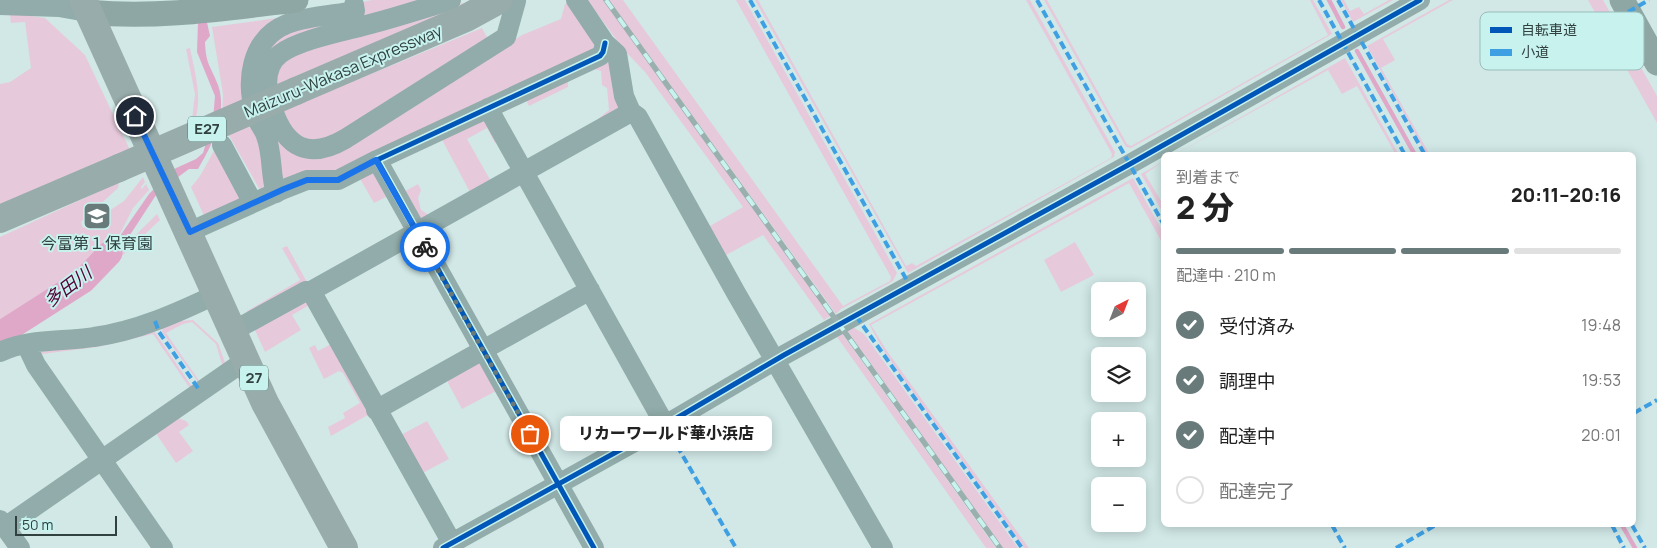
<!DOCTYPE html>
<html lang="ja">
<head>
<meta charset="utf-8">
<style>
	:root { --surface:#fff; --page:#f2f2f2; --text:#222; --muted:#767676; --line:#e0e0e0; --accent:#687b7a }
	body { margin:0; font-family:Manrope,"Noto Sans JP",sans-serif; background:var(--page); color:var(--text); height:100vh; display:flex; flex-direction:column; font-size:19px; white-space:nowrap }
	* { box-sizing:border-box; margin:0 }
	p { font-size:16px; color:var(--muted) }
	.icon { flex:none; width:28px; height:28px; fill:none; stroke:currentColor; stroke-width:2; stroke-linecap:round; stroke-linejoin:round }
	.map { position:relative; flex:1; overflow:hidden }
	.details { position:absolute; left:1161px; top:152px; width:475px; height:375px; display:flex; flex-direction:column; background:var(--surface); border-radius:8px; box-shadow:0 2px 12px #0003 }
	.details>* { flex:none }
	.needle { width:32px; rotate:42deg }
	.buttons { position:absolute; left:1091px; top:282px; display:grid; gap:10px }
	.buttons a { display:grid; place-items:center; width:55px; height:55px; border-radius:8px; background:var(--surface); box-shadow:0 2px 12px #0003; font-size:25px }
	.scale { position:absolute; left:15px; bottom:12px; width:102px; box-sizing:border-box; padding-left:5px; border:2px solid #304140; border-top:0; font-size:14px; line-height:18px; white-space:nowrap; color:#304140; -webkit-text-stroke:4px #c7f2ee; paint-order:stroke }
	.pin { position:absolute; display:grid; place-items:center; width:42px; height:42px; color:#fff; margin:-21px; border:2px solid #fff; border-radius:50%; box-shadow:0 1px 5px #0007 }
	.courier { position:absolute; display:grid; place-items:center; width:50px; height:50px; margin:-25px; border:4px solid #1a73e8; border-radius:50%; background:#fff; color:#222; box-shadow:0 1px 6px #0007 }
	.bubble { position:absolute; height:35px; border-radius:8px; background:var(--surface); box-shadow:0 2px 12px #0003; font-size:16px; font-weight:800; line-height:35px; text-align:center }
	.head em { font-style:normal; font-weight:800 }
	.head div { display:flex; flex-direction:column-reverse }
	.head { display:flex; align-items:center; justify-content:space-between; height:85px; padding:0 15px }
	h1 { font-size:32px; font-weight:800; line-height:38px }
	.bar { display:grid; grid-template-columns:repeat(4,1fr); gap:8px 5px; align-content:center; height:60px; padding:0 15px }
	.bar i { height:6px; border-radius:4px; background:var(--line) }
	.bar .selected { background:var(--accent) }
	.bar p { grid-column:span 4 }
	ol { padding:0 15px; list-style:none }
	li { display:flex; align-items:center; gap:15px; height:55px }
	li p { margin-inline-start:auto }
	li .icon { padding:5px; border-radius:50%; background:var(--accent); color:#fff; stroke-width:4 }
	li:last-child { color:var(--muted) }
	li i { width:28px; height:28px; border:2px solid var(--line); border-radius:50% }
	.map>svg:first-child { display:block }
</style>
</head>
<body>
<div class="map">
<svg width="1657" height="548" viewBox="0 0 1657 548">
	<rect width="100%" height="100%" fill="#d1e8e6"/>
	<path fill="#e6cadc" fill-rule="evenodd" d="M372,0H430L327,29L254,79L276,35L358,3Z
		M587,0H603L830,316L824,320L763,235L726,255L710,226L743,207L645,72L625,51Z
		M609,0H623L843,306L890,281L891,277L736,0H745L897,273L893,281L841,309L836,314Z
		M755,0H758L906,266L912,263L916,266L1111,158L1112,154L1026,0H1030L1115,152L1114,157L908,273Z
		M1044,0H1047L1127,144L1131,146L1328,35L1310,0H1313L1332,34L1131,148L1126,147Z
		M1341,0H1344L1350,11L1359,7L1364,14L1389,0H1393L1353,22Z
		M1449,0H1453L1383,39L1395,60L1381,68L1430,155H1427L1367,46Z
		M1588,0H1603L1657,96V123Z
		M464,3V6L296,105L482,28L489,41L342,133L316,142L300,136L288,124L273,79L277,69L292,54Z
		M568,3L597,43L593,54L381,153L377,149L350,170L282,180L276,137L349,146L522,35L561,19L565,4Z
		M16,14L45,18L85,55L130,150L0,204V84L10,82L31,68L25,22L11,23L10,15Z
		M284,17L271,29L262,140L269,190L206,220L191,187C206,172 211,150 226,134L257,192L260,190L222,123L223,94L212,27Z
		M190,48C195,74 205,104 191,129L195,94L186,49Z
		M608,57L621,109L600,121L599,118L609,110L607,88L602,85L601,71L594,69L568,81V87L529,106L524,96Z
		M1345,58L1399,155H1396L1357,86L1342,94L1328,70L1174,155Z
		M485,115L500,140L495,143L487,128L467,139L492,183L471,194L440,136Z
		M1164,161L1145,174L1164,206V215L1141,174Z
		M373,169L390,195L374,203L359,177Z
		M143,177L145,182L141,187L142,189L146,184L149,190L133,208L121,232L103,259L87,275L0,332V237L119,182L118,188L81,222L83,228L124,201Z
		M1133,178L1164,234V246L1129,183L871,325L887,351L1029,548H1024L885,353L869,324Z
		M418,184L421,190L418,198L421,210L427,214L429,219L419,224L404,192Z
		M157,214L160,220L88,288L0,343V339L88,282Z
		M1075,242L1094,275L1061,292L1044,260Z
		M287,246L307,282L248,314L247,311L300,280L282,248Z
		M306,295L313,303L292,315L301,330L265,352L253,326Z
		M193,320L218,343L227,368L201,386L162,332L163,326L180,321ZM192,322L216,344L223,368L200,382L166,333L183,324Z
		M851,326L864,334L1018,548H1003L846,329Z
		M154,331L195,391L106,452L103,451L37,357L40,352L97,345ZM153,334L191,390L104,450L40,358L42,354L97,347Z
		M841,332L996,548H986L835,334Z
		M335,342L373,412L331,436L328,427L345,418L343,413L360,403L343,373L339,371L324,379L309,348L315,345L318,351Z
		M478,360L498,390L462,409L448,383L449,376Z
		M228,375L232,377L219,386L220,388L178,418L186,421L189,425L179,432L193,451L176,463L155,432L112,461L117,472L109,458Z
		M427,421L449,459L417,476L395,438Z"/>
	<path fill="#e0a8c8" d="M203,4L210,36L205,42C206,66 211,66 218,85C228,113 212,146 198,169H189L158,192L128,238L88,282L87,275L113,246L149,194L174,169L196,159L203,153L213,120L215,96L197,52L198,21Z"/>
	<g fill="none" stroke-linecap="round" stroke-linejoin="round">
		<path stroke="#e0a8c8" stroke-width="4.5" d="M1329,0L1343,27
			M1357,51L1415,155
			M1622,525L1635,548"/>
		<path stroke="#e0a8c8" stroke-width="25" d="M0,334L83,281L110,253"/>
		<path stroke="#91acaa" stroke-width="20" d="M451,0C425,8 400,16 374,23C350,30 299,39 280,54C262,68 266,91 273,110C286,148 309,160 345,139L506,37L516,1
			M576,0L605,43L617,54L624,96L631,112L638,117L736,293L883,548
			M0,5L59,7L87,12
			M488,108L665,425
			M222,145L253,203
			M276,193C270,175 273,154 266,136C264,129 258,123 256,116C245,82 250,39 287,24C308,16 333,15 355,11L354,5
			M189,232L284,189L307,180H338L377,160
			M311,291L452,543
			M233,331L306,291H311L631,112
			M26,344L36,365L163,548
			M0,352C28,338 64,342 94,337C137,331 177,313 217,294
			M376,410L590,290
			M0,520L20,548
			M5,527L246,360
			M443,548L665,425L784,355L1130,164L1420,0
			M594,548L377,160L600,56L603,52L605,43"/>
		<path stroke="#8ea7a5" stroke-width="25" d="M1622,0L1657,63
			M87,12C157,19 227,8 296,0"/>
		<path stroke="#97acab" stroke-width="28" d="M83,0L265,403L344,548
			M296,91L466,18L499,0
			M0,219L119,168"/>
		<defs>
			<path id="rail" d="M606,0L1000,548"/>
		</defs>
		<use href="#rail" stroke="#9ab0ae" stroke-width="5.5"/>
		<use href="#rail" stroke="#c7f2ee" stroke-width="4" stroke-dasharray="11" stroke-linecap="butt"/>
		<path stroke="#97acab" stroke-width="28" d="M119,168L296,91"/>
		<path stroke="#3e9fe3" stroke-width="4" stroke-dasharray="8 4" stroke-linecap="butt" d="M750,0L910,286
			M1037,0L1164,225
			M1319,0L1405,155
			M1338,0L1425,155
			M1628,12L1649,0
			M856,316L1022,548
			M155,321L159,332L200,391
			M1634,413L1657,400
			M665,425L736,548
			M1332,525L1345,548
			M1612,525L1624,548
			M1632,525L1645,548
			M1396,548L1436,525"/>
		<defs>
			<path id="cycleway" d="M443,548L665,425L784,355L1130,164L1420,0
				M594,548L377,160L600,56L603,52L605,43"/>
		</defs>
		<use href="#cycleway" stroke="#c7f2ee" stroke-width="8"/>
		<use href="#cycleway" stroke="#0057b8" stroke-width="5"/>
	</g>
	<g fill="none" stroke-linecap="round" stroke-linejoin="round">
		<path stroke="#687b7a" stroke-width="5" stroke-dasharray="0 9" d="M425,247L530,434"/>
		<path stroke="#1a73e8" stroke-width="6" d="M135,116L190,232L284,189L307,180H338L376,160L425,247"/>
	</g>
	<defs>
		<symbol id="school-square" viewBox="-11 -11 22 22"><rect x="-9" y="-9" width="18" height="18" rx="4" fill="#687b7a" stroke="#c7f2ee"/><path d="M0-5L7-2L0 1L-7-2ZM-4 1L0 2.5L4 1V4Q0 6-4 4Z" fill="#fff"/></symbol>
	</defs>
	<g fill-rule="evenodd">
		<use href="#school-square" x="81" y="200" width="32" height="32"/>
	</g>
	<g text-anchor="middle" stroke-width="4" stroke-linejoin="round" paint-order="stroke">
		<g fill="#c7f2ee" stroke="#5d7674" stroke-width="1">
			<rect x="188" y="116.5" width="38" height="25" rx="4"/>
			<rect x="240" y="365.5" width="28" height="25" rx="4"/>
		</g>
		<g font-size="15" font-weight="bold" fill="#304140">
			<text x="207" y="134">E27</text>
			<text x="254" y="383">27</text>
		</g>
		<g font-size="16" fill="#304140" stroke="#c7f2ee">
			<text transform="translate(343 71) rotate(-23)" y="6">Maizuru-Wakasa Expressway</text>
		</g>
		<g font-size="16" fill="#304140" stroke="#c7f2ee">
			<text x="97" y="249">今富第１保育園</text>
		</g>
		<g font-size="18" font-style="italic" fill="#520136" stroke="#c7f2ee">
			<text transform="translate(68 287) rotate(-37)" y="6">多田川</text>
		</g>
	</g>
	<rect x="1480" y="12" width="164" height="58" rx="8" fill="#c7f2ee" stroke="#9abdba" stroke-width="1"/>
	<rect x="1490" y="27" width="22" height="6" fill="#0057b8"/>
	<rect x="1490" y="49" width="22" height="7" fill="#3e9fe3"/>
	<g font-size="14" fill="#304140">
		<text x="1521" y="35">自転車道</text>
		<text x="1521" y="57">小道</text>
	</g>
</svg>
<div class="buttons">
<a><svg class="needle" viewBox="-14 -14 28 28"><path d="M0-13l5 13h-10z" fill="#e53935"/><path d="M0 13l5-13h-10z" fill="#767676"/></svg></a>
<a><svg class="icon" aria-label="layers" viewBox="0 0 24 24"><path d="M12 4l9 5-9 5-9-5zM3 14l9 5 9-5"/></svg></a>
<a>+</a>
<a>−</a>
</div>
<div class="scale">50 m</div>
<div class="pin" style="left:530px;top:434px;background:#ea580c"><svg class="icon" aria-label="bag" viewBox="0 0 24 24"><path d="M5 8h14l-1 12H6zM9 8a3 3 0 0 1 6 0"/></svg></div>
<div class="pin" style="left:135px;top:116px;background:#1f2937"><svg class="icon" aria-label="home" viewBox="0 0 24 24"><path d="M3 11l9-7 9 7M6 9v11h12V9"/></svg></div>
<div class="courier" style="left:425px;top:247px"><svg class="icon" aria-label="bike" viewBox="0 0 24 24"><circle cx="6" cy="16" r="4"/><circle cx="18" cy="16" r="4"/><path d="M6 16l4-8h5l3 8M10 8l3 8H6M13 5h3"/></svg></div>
<div class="bubble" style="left:560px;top:416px;width:212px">リカーワールド華小浜店</div>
<section class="details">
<div class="head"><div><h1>2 分</h1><p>到着まで</p></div><em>20:11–20:16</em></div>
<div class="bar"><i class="selected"></i><i class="selected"></i><i class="selected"></i><i></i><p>配達中 · 210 m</p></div>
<ol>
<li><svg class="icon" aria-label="check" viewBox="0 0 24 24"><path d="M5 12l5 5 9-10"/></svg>受付済み<p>19:48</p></li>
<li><svg class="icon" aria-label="check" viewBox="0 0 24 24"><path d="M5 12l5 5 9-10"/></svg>調理中<p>19:53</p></li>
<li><svg class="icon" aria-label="check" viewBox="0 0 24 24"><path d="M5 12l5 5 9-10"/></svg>配達中<p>20:01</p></li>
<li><i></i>配達完了</li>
</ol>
</section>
</div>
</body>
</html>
